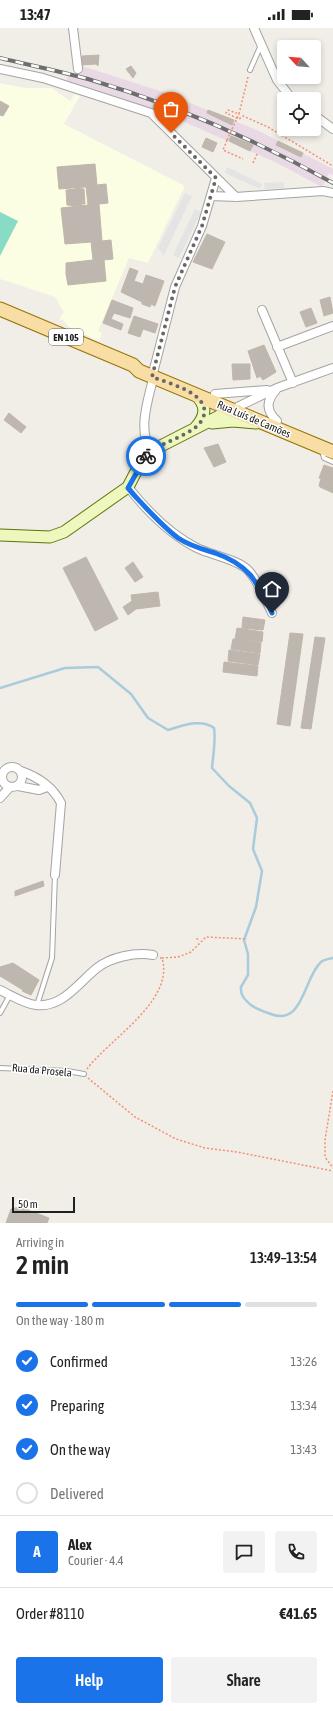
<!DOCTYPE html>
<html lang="en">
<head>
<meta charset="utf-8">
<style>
	:root { --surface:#fff; --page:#f2f2f2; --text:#222; --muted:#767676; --line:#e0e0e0; --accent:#1a73e8 }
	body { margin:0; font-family:"Asap Condensed",sans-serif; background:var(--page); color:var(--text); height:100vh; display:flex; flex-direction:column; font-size:15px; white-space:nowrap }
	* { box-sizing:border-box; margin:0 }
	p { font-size:13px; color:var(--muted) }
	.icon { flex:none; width:22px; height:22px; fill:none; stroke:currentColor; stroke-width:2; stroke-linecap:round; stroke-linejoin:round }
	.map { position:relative; height:1195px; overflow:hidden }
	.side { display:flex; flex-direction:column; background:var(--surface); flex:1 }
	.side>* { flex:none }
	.needle { width:26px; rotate:296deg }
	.controls { position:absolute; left:277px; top:12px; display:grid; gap:8px }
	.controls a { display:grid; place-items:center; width:44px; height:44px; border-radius:4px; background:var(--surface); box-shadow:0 2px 6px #0003; font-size:20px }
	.scale { position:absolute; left:12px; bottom:10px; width:63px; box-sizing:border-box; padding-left:4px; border:2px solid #202020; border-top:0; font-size:11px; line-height:14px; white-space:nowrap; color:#202020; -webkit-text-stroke:3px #fff; paint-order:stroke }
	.pin { position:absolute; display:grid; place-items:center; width:34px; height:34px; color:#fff; margin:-41px -17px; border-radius:50% 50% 50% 0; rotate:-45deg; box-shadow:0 0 4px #0007 }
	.pin .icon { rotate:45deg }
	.courier { position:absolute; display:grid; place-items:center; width:40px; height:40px; margin:-20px; border:3px solid #1a73e8; border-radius:50%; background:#fff; color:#222; box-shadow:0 1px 5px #0007 }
	.summary em { font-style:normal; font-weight:600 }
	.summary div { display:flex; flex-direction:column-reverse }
	.summary { display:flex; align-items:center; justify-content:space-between; height:68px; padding:0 16px }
	h1 { font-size:26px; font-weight:600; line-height:30px }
	.bar { display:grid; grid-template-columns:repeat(4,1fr); gap:6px 4px; align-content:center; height:48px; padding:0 16px }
	.bar i { height:5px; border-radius:3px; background:var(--line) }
	.bar .selected { background:var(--accent) }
	.bar p { grid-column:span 4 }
	.line { display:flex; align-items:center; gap:10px; padding:0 16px; border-top:1px solid var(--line) }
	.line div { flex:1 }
	.round { display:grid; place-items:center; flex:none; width:42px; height:42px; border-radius:4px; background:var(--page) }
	ol { padding:0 16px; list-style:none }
	li { display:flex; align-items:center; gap:12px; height:44px }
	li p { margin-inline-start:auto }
	li .icon { padding:4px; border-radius:50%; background:var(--accent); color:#fff; stroke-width:4 }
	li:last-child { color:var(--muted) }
	li i { width:22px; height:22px; border:2px solid var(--line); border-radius:50% }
	.cta { display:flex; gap:8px; margin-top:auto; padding:8px 16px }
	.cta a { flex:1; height:46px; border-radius:4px; background:var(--accent); color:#fff; font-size:16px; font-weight:600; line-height:46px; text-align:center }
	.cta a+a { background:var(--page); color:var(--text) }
	.status { display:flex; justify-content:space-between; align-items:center; height:28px; padding:0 20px; background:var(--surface); direction:ltr }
	.status svg { height:11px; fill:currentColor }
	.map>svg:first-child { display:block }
</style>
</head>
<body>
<div class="status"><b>13:47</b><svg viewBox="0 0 49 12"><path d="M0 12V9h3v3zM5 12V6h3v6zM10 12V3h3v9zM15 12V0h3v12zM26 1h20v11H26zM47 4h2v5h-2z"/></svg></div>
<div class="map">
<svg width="333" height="1195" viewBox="0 0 333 1195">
	<rect width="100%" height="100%" fill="#f0eee7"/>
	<path fill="#e9d9e4" d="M79,37L163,64L259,103L333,141V147L329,145L322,159L279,136L178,91L109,66L66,54L68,48L75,50Z"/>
	<path fill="#fbfee2" d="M0,55L25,60H52L70,73L74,67L80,68L64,96L185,158L148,235L129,230L98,303L102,305L99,313L69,299L63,292L59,291L64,284L55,269L0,251Z"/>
	<path fill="#88dbc4" d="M0,184L18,193L0,228Z"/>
	<path fill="#e4e4e4" d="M227,139L262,156L260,161L225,145Z
		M284,154V160L265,161L264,155Z
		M185,165L192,168L164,227L158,220Z
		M195,181L201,184L179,230L173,227Z"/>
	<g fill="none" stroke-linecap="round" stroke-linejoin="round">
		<path stroke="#a9cbdc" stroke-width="2.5" d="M0,660L65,640L98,639L131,666L148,690L168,702C182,698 201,690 214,700C216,711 213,728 212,740L229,758L250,775L257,790L253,821L262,843L256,879L244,912L248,926V947L241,959C240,967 245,972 251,977C256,981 262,983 268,985C304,1001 303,950 321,934C324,931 329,931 333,930"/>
	</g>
	<path fill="#bdb7b0" stroke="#c1b6a9" d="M99,27L98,38L96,36L82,37V28Z
		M131,38L136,45L133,50L126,41Z
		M0,73L9,78L3,88L0,87Z
		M154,76L181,86L178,91L153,81Z
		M208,82L234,92L232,97L207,85Z
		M231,108L253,117L250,123L229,113Z
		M206,110L217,115L213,124L202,119Z
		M278,113L303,125L301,129L276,117Z
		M95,136L97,157L106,156L108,175L99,176L102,213L111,212L113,231L104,232L106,253L68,257L66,246V235L93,232L91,214L65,216L61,180L88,177L86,159L59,161L57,139Z
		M75,160L84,161L85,176H81L82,178L67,177L66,162L75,161Z
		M207,206L225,214L212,241L193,234Z
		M130,240L138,243L134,253L143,256L146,247L164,253L155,278L151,276L150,279L142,276V274L121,264Z
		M330,269L333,285L324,288L320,272Z
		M112,272L133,280L130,290L114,285L111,291L123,296L121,302L103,295Z
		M311,280L317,295L306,299L300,284Z
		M134,288L158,296L155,305L143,301L140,309L128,305Z
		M264,317L276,344L263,352L260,348L257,350L248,323Z
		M232,336H250V351L233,352Z
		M9,385L26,399L21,405L4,392Z
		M218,416L226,434L214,439L204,420Z
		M324,437L333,440V465L320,459L319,457L321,451L319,450Z
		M86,529L118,591L95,603L63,540Z
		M133,534L143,549L135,554L125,540Z
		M158,564L160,578L136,581L128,587L123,579L132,573L131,567Z
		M243,589L265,592L263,602L242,600Z
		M237,600L263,604L262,614L235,611Z
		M290,605L303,606L290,698L277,696Z
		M315,609L325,610L311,701L301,700Z
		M233,611L261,615L260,625L231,621Z
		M229,622L260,626L258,637L228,633Z
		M224,634L258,638L257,648L223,644Z
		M43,853L44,858L15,868V863Z
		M13,935L39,952L31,967L22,963L23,962L0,948V939Z
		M20,1179L49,1190L47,1195H6L11,1181Z"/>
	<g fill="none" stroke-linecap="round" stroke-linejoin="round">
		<defs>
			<path id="lane" d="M250,42L261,17
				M322,422L324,430L333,434
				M37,977L52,930L55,847
				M0,985L10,967
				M0,1040L67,1043L84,1046"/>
			<path id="street" d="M73,0L78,41
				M254,0L277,52L292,71
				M0,41L43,50L151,85L236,169
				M314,87L333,101
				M211,168L236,169L323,163L333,165
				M262,282L293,355
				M277,319L333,298
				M152,349L175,259L202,198L216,150
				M276,362C266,373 266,383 277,393
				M215,366L267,362
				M231,382L277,360L333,340
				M151,423C138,404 147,375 152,355
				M128,459C147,483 171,507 197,520C211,527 237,531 248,542C259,554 265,571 272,585
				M2 749a10 10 0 1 1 20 0a10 10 0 1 1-20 0Z
				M21,743C38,749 53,759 61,775L55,847
				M18,758L39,762L47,759
				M0,770L10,759
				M0,962C11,967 24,976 36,977C63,980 79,954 97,940C111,929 135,924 153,927"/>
			<path id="secondary" d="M212,395L233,393L256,395
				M196,399C206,388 207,378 196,367
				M0,507L50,509L64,504L128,459L142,432L151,423L231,382H237"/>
			<path id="primary" d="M0,281L133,337L139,343L333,424"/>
		</defs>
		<use href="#lane" stroke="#a4a4a4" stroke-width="6"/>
		<use href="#street" stroke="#a4a4a4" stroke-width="10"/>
		<use href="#secondary" stroke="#5d740a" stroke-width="13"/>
		<use href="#primary" stroke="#957506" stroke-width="15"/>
		<path stroke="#f48f74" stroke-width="1.5" stroke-dasharray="2 2" stroke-linecap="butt" d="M248,49L239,86L228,82L226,85L239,91L243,88L268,99L333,138
			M227,112L223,122L243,131
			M253,135L257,126
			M197,910L198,914
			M162,930L178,929L191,924L206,909L247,911
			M87,1041C109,1011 175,973 162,930H160
			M88,1050L135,1089L176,1111L205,1120L237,1124L333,1143
			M333,1063L325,1112V1129L333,1140"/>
		<use href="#lane" stroke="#fff" stroke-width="4"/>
		<use href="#street" stroke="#fff" stroke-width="8"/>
		<use href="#secondary" stroke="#eef7be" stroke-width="11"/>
		<use href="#primary" stroke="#f8dda4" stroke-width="13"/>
		<defs>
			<path id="rail" d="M0,30C29,37 59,43 88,51C173,76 256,112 333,155"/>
		</defs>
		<use href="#rail" stroke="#6e6e6e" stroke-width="4"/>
		<use href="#rail" stroke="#fff" stroke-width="2.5" stroke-dasharray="8" stroke-linecap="butt"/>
		<path stroke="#f48f74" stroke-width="1.5" stroke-dasharray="2 2" stroke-linecap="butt" d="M227,112L239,86"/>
	</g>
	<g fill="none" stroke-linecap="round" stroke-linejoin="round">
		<path stroke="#696866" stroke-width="4" stroke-dasharray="0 7.2" d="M146,428C160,414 181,411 196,399C200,396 203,391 204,387C209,365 168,355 152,349L175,259L202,198L216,150L171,105"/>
		<path stroke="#1a73e8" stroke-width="5" d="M146,428L128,460L134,467C147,481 162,498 178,510C190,518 202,521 215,525C250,537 257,554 272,585"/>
	</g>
	<g text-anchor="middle" stroke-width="3" stroke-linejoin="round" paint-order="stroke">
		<rect fill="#fff" stroke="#636363" stroke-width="1" x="49" y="301" width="34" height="16" rx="3"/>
		<g font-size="10" font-weight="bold" fill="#202020">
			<text x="66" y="313">EN 105</text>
		</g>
		<g font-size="11" fill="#202020" stroke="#fff">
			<text transform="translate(254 391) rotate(23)" y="4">Rua Luís de Camões</text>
			<text transform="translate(42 1042) rotate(5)" y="4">Rua da Prosela</text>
		</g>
	</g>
</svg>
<div class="controls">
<a><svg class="needle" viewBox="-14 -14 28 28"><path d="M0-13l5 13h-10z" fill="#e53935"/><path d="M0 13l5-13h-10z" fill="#767676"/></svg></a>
<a><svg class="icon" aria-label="locate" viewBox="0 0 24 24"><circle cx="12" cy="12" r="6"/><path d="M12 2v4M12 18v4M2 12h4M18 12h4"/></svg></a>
</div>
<div class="scale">50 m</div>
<div class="pin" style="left:171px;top:105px;background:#ea580c"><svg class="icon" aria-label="bag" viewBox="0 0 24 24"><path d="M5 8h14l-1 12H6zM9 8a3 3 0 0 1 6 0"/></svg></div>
<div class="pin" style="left:272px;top:585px;background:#1f2937"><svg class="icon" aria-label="home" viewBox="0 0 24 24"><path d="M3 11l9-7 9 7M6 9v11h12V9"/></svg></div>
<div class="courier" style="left:146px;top:428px"><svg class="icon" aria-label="bike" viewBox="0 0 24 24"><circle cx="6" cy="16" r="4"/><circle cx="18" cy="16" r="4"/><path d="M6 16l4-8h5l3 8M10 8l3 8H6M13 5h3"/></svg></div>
</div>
<section class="side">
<div class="summary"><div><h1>2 min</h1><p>Arriving in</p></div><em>13:49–13:54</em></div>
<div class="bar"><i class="selected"></i><i class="selected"></i><i class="selected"></i><i></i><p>On the way · 180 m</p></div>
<ol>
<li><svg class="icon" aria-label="check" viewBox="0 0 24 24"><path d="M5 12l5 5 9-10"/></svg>Confirmed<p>13:26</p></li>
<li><svg class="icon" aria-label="check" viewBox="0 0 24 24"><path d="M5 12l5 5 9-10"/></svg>Preparing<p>13:34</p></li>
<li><svg class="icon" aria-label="check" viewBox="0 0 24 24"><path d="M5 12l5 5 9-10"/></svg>On the way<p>13:43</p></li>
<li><i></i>Delivered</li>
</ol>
<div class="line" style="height:72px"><b class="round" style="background:var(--accent);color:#fff">A</b><div><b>Alex</b><p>Courier · 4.4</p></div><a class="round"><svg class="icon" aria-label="chat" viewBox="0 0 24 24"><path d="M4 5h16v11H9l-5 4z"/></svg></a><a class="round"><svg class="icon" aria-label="phone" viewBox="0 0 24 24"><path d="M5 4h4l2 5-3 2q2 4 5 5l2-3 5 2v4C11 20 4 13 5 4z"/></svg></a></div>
<div class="line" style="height:52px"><div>Order #8110</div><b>€41.65</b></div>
<div class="cta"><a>Help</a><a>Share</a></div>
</section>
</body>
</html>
